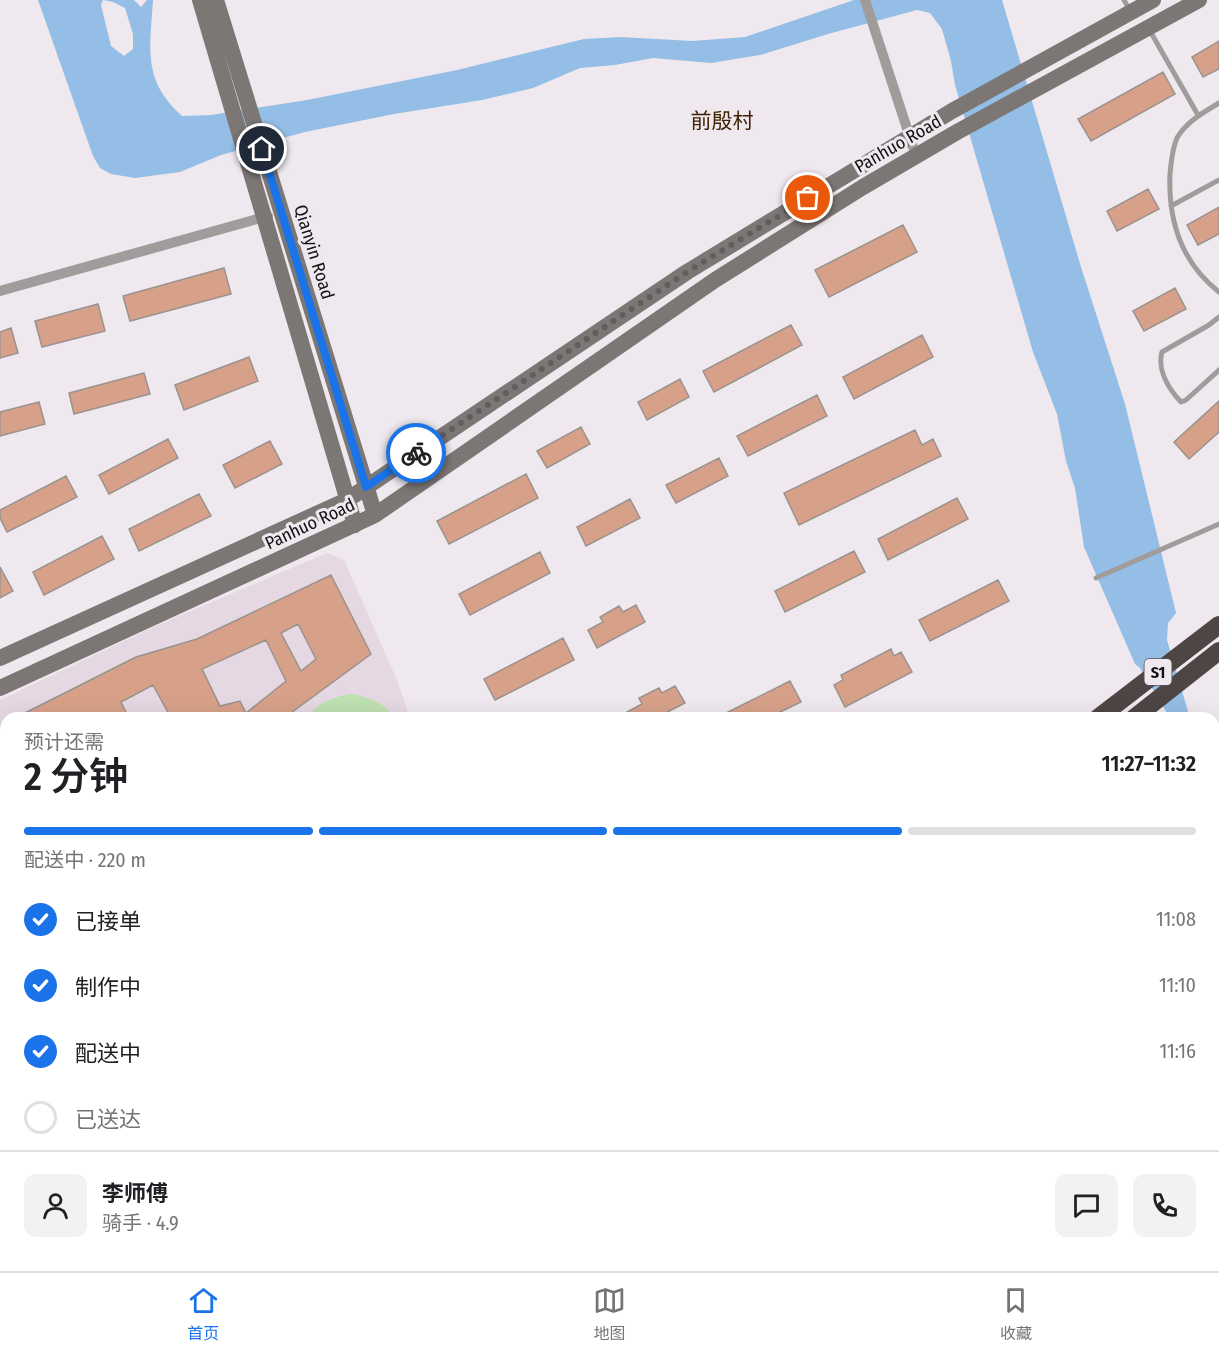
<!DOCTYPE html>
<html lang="zh">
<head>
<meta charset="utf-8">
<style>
	:root { --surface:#fff; --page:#f2f2f2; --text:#202124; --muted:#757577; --line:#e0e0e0; --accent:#1a73e8 }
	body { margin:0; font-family:"Fira Sans Condensed","Noto Sans SC",sans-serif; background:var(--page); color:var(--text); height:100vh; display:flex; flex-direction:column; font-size:22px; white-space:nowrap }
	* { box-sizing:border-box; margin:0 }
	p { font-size:20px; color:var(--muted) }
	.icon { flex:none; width:33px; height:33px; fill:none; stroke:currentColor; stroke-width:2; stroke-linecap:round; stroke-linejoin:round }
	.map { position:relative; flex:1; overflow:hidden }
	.side { position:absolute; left:0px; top:712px; width:1220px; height:560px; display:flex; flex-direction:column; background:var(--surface); border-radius:18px 18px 0 0; box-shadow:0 6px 24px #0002 }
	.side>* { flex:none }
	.pin { position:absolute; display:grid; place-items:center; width:51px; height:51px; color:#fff; margin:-26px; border:3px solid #fff; border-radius:50%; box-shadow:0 2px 6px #0007 }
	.courier { position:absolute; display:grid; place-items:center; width:60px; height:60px; margin:-30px; border:4px solid #1a73e8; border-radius:50%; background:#fff; color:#222; box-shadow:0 2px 8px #0007 }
	.summary em { font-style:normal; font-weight:600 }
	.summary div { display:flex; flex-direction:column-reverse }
	.summary { display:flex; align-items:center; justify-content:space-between; height:102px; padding:0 24px }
	h1 { font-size:39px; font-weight:600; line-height:45px }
	.bar { display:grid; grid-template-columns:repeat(4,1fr); gap:9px 6px; align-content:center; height:72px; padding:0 24px }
	.bar i { height:8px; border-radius:4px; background:var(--line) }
	.bar .current { background:var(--accent) }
	.bar p { grid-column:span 4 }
	.line { display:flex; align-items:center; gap:15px; padding:0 24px; border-top:2px solid var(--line) }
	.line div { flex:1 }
	.round { display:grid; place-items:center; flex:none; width:63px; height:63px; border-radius:12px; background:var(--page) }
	ol { padding:0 24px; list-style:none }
	li { display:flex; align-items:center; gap:18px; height:66px }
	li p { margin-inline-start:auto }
	li .icon { padding:6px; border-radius:50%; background:var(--accent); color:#fff; stroke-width:4 }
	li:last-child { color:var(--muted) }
	li i { width:33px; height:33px; border:3px solid var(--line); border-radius:50% }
	.tab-bar { display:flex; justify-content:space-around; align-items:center; height:84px; border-top:2px solid var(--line); background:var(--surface); font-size:16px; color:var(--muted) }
	.tab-bar a { display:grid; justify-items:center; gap:3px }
	.tab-bar .current { color:var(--accent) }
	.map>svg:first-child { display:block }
</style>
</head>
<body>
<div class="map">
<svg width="1219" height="1271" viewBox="0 0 1219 1271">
	<rect width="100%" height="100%" fill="#efe8ee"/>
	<path fill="#e5d8e3" d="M327,553L344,560L397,680L410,718H6V1178L0,1180V700L158,625Z
		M1214,1014L1219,1029V1271H672L681,1266H1214Z"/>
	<path fill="#bfe0b1" d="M352,694C370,697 384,703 395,718H369L354,714H346L335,718H307C318,702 333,697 352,694Z"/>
	<path fill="#94bee6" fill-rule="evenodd" d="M38,0H134L141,7L147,0H153C150,49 142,80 182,116L211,115L307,100L457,70L584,39L621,37L692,41L745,37L854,0H1002L1081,267L1125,404L1176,613L1168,623L1167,640L1190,718H1170L1140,668L1135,664L1084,547L1075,488L1066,461L1057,414L1033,352L955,85L951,61L942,29L930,13L917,10L828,34L760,55L711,63L653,58L615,65L580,68L533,88L482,100L394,114L305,132L221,155L180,172L135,178L111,174L100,168L93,156ZM103,0L113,2L125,8L133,34V49L124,56L111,46L101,5Z
		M1214,763L1219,775V877L1214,865Z"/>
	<path fill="#d7a189" stroke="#9a928e" stroke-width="1.5" fill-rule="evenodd" d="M1219,41V69L1203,77L1192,57Z
		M1163,72L1175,94L1091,141L1078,119Z
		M1148,189L1159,209L1117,231L1107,211Z
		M1219,207V234L1198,245L1187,225Z
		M903,225L917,252L829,297L815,270Z
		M224,268L231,294L130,321L123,296Z
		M1175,288L1186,309L1144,331L1133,311Z
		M98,304L105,331L42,347L35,321Z
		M791,325L802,345L714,392L703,371Z
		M11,328L18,353L0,358V332Z
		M922,335L933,357L854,399L843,377Z
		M249,357L258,381L184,410L175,385Z
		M144,373L150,394L74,414L69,393Z
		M680,379L689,397L647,420L638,402Z
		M817,395L827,416L748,456L737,436Z
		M1219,401V432L1189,459L1174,442Z
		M39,402L45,424L0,436V412Z
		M581,427L590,444L547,468L537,451Z
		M915,430L922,445L933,439L941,456L799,525L784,493Z
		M168,439L178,458L109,494L99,475Z
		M270,441L282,464L235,488L223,465Z
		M719,458L728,476L676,503L666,485Z
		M526,474L538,498L449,544L437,521Z
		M66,476L77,497L7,532L0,518V510Z
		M199,494L211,516L139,551L129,529Z
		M957,498L968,519L888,560L878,539Z
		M630,499L640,518L586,546L577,527Z
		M102,536L114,559L44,595L33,572Z
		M854,551L865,572L785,612L775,591Z
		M540,552L550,573L470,615L459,594Z
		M0,567L13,591L0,598Z
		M331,575L371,654L284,718H171L153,685L121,702L129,718H15L136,657L197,639ZM298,624L316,659L301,671L281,633ZM266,640L286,681L246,713L240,701L220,706L202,669Z
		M998,580L1009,601L930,641L919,620Z
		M636,605L645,622L597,648L588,630L603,622L600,617L619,606L623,612Z
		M563,638L574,660L495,700L484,679Z
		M891,649L894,656L901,652L912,672L845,707L834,685L843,680L841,675Z
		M790,681L801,702L768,718H716Z
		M675,686L685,703L656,718H631L627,712L642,704L639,698L659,688L662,693Z"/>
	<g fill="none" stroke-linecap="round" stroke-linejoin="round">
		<path stroke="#a09c9b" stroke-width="5" d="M1124,0L1130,11
			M1150,31L1198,115
			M1219,103C1204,112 1186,122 1177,138C1172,149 1171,163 1170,174C1168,221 1181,262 1219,292
			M1171,206L1219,180
			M1219,317L1209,325L1162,352C1157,370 1169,389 1181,402L1186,400L1219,370
			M1096,578L1219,524"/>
		<path stroke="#a09c9b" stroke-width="10" d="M865,0L916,156
			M0,291L268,216"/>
		<path stroke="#7c7775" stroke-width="16" d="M200,0L355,525
			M216,0L375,515
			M0,658L347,500L687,272L952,111L1153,0
			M0,688L375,515L715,280L863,187L957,132L1199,0
			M1214,983L1219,996
			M622,1271L633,1266"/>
		<path stroke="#4e4644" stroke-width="18" d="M1098,718L1219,625
			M1134,718L1219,651
			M73,1271L87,1266
			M138,1271L152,1266"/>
	</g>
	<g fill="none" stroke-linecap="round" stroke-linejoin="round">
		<path stroke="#615d60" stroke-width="6" stroke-dasharray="0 10.8" d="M416,453L687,272L808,198"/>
		<path stroke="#1a73e8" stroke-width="8" d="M262,149L366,487L416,453"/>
	</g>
	<g text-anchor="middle" stroke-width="6" stroke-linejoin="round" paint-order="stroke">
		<rect fill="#efe8ee" stroke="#565255" stroke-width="1.5" x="1144.5" y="659" width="27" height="26" rx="4.5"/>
		<g font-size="16" font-weight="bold" fill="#141214">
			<text x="1158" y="678">S1</text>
		</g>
		<g font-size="18" fill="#141214" stroke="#efe8ee">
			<text transform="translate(898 144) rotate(-30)" y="6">Panhuo Road</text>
			<text transform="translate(314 252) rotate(73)" y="6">Qianyin Road</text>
			<text transform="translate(310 524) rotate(-25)" y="6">Panhuo Road</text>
		</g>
		<g font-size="21" fill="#3d2302" stroke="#efe8ee">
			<text x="722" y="128">前殷村</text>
		</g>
	</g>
</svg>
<div class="pin" style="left:808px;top:198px;background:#ea580c"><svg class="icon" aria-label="bag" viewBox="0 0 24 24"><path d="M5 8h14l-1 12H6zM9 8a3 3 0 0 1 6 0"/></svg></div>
<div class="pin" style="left:262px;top:149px;background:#1f2937"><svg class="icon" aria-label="home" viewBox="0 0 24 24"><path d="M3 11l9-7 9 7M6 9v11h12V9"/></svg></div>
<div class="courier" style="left:416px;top:453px"><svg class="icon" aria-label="bike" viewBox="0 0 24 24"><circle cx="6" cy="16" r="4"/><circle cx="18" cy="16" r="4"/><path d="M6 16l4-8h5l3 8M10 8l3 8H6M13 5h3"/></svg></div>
<section class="side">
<div class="summary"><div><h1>2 分钟</h1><p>预计还需</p></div><em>11:27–11:32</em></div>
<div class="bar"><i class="current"></i><i class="current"></i><i class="current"></i><i></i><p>配送中 · 220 m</p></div>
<ol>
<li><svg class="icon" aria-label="check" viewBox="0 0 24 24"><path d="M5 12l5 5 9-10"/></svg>已接单<p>11:08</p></li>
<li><svg class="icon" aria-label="check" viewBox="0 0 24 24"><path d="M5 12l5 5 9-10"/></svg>制作中<p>11:10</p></li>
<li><svg class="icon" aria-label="check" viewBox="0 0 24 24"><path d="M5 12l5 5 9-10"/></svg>配送中<p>11:16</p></li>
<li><i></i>已送达</li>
</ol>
<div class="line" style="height:108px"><a class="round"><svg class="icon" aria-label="person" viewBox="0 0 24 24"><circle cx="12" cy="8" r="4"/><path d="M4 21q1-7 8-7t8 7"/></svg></a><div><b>李师傅</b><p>骑手 · 4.9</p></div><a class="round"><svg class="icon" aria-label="chat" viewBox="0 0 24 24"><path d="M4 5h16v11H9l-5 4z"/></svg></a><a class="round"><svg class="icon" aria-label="phone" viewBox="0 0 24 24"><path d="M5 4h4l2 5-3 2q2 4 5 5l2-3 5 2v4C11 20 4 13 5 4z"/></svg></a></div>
</section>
</div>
<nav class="tab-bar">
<a class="current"><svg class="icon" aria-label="home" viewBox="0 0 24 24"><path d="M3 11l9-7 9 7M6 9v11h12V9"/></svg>首页</a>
<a><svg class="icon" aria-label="map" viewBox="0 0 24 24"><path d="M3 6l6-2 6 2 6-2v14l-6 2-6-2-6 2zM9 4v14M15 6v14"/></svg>地图</a>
<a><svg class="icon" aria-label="saved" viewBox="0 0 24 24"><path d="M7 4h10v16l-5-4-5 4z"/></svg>收藏</a>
</nav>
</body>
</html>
